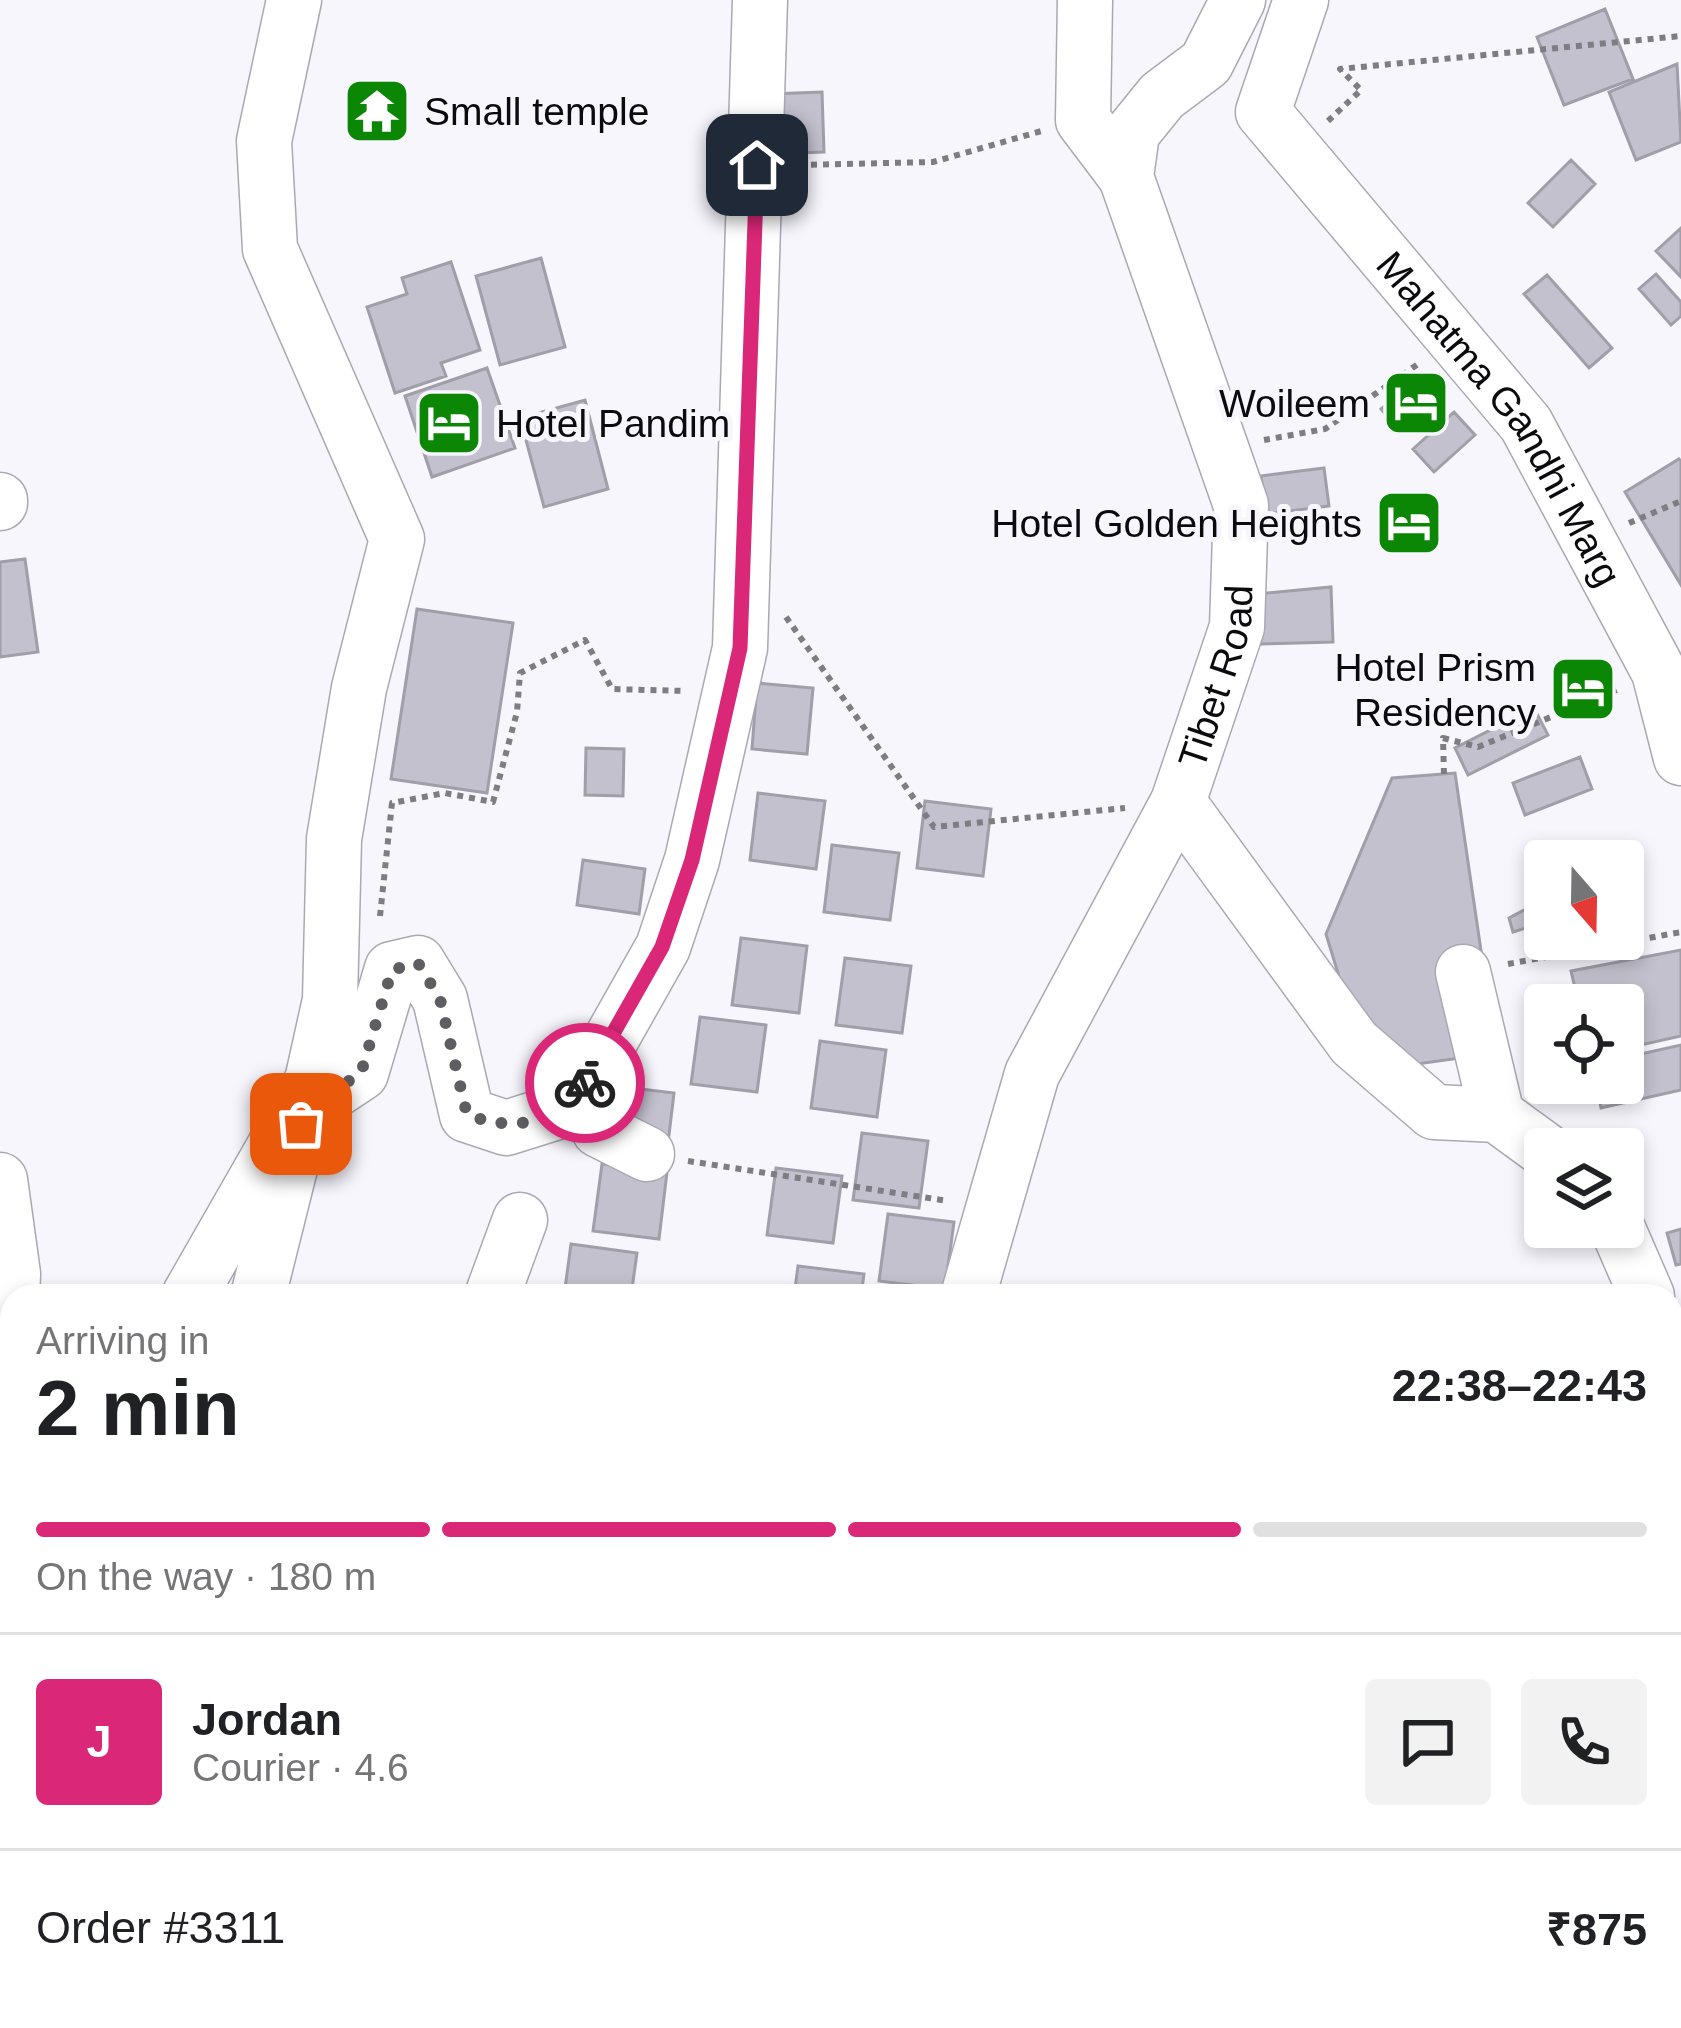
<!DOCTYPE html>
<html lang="en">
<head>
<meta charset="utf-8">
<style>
	:root { --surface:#fff; --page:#f2f2f2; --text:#202124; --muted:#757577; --line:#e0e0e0; --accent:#db2777 }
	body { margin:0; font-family:Arial,sans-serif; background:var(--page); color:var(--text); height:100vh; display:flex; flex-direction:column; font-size:45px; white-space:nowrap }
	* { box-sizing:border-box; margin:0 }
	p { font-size:39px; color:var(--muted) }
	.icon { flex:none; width:66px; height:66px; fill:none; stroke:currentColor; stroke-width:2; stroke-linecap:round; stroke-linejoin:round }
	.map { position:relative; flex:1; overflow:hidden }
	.side { position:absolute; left:0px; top:1284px; width:1683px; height:744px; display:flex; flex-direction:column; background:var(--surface); border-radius:36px 36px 0 0; box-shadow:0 6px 18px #0003 }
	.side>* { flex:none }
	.needle { width:78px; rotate:160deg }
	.fabs { position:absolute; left:1524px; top:840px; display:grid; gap:24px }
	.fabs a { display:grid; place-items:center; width:120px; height:120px; border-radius:12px; background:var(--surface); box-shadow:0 6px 18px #0003; font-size:60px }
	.pin { position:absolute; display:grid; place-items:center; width:102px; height:102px; color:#fff; margin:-51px; border-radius:24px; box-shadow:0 6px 18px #0006 }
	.courier { position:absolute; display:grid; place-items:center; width:120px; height:120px; margin:-60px; border:9px solid #db2777; border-radius:50%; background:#fff; color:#222; box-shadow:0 3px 15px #0007 }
	.head em { font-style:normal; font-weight:700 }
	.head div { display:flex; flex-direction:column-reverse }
	.head { display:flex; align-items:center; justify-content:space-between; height:204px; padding:0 36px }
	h1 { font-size:78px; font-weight:700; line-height:90px }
	.bar { display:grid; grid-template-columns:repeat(4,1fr); gap:18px 12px; align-content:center; height:144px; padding:0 36px }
	.bar i { height:15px; border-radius:9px; background:var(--line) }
	.bar .current { background:var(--accent) }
	.bar p { grid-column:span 4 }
	.line { display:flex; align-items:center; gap:30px; padding:0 36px; border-top:3px solid var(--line) }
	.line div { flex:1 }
	.round { display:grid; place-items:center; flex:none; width:126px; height:126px; border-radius:12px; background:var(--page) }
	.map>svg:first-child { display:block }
</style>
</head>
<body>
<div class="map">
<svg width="1681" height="2028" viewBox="0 0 1681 2028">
	<rect width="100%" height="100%" fill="#f7f6fd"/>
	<path fill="#c3c1cd" stroke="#a09ea9" stroke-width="3" d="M1605,9L1633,79L1564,105L1537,37Z
		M1677,64L1681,142L1636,160L1609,92Z
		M822,92L824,152L771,154L769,94Z
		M1571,160L1595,184L1553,227L1528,203Z
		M1681,228V277L1656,251Z
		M541,258L565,347L500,365L476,276Z
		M451,262L480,350L441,363L446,376L395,393L367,307L407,294L402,278Z
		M1656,274L1681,302V316L1671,325L1639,289Z
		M1547,275L1612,348L1589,368L1524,294Z
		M487,368L515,448L432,477L405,396Z
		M1423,374L1442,396L1399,431L1381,409Z
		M585,400L608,489L544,507L520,418Z
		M1454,412L1475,435L1434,472L1413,449Z
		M1679,459L1681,461V585L1625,492Z
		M1324,468L1329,506L1266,514L1261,476Z
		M25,559L38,652L0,657V562Z
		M1331,587L1333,642L1261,644L1257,594Z
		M417,609L513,623L487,793L391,779Z
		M757,683L813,688L807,754L752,749Z
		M1534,708L1548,735L1468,775L1455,748Z
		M586,748L624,749L623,796L585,795Z
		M1580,757L1592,789L1525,815L1513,783Z
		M1455,773L1496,1053L1403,1066L1355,1029L1326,934L1392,778Z
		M758,793L825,801L816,869L750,860Z
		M925,801L991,809L983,876L917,868Z
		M832,845L899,853L890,920L824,912Z
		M583,860L645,869L639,914L577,905Z
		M1545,899V922L1513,932L1509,918Z
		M741,938L807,946L799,1013L732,1005Z
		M1681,950V1036L1623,1049V1005H1579L1571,971Z
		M845,958L911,966L902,1033L836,1025Z
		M700,1017L766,1025L757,1092L691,1084Z
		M820,1041L886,1050L877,1117L811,1108Z
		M1681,1045V1090L1601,1108L1596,1083H1623V1058Z
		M608,1085L674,1093L666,1160L600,1152Z
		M862,1133L928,1141L919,1208L853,1200Z
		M602,1164L667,1172L659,1239L593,1231Z
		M776,1168L842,1176L833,1243L767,1235Z
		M888,1214L954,1222L945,1289L879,1281Z
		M1681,1229V1264L1676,1265L1667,1233Z
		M571,1244L637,1253L631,1296H564Z
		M798,1266L864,1274L861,1296H794Z
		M953,2016H1009L1004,2028H947Z
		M1034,2016H1092L1087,2028H1029Z
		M1237,2016H1299L1297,2028H1236Z
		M1479,2016H1561L1559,2028H1476Z"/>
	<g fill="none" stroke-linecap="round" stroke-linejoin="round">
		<defs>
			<g id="minor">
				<path d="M1085,0L1083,120L1126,177"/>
				<path id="s1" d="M1301,0L1263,112L1526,424L1659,672L1681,758"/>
				<path d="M0,500V503"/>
				<path d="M1178,802L1354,1043L1434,1112L1497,1115L1545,1150"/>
				<path d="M1463,972L1497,1115"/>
				<path d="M588,1080L599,1130L647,1154"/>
				<path d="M312,1081L334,1091L361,1073L392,969L418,963L440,999L467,1115L506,1128L554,1113L588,1080L663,947L692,860L740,648L760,0"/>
				<path d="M0,1180L13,1274L11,1326"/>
				<path d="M1617,1227L1647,1296"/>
				<path d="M189,1296L312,1081L330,1000L334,839L359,688L397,539L270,249L264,141L294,0"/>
				<path d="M258,1296L295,1148"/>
				<path d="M492,1296L520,1220"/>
				<path id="s2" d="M968,1296L1032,1074L1178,802L1237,627L1241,505L1126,177L1132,133L1162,96L1206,63L1238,0"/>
				<path d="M12,1325L6,1404L12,1434"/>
				<path d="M1671,1350L1681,1367"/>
				<path d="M0,1869L12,1848"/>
				<path d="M66,2016L67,2028"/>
				<path d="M281,2016L284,2028"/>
				<path d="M845,2028L864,2016"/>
			</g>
			<path id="major" d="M1671,1721L1681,1714
				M1434,2028L1436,2016"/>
		</defs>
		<use href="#minor" stroke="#aaa8b3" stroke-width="57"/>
		<use href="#major" stroke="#aaa8b3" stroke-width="69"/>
		<path stroke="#7e7d82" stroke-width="6" stroke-dasharray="6 6" stroke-linecap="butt" d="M1328,121L1361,90L1340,69L1681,36
			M799,165L933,162L1045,130
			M1264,440L1325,429L1421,362
			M1629,523L1681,501
			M786,617L934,827L1125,808
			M1444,774L1443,738L1478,747L1619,689
			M380,916L392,803L445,793L493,802L517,712L520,673L585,640L612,689L686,691
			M1508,964L1681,932
			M688,1161L948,1201
			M1671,1655L1681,1649"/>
		<use href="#minor" stroke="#fff" stroke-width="54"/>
		<use href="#major" stroke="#fff" stroke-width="66"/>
	</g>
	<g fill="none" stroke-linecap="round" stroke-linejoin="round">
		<path stroke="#5e5d62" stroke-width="12" stroke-dasharray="0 21.6" d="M301,1124L312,1081L334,1091L361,1073L392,970L418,963L440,999L467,1115C522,1133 544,1123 585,1083"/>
		<path stroke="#db2777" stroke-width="15" d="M585,1083L662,947L692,860L740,648L757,165"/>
	</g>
	<defs>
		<symbol id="temple-square" viewBox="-11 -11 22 22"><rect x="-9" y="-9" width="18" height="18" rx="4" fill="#0b8605" stroke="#f7f6fd"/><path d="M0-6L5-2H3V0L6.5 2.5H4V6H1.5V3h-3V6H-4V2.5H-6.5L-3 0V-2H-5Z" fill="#fff"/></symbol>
		<symbol id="hotel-square" viewBox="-11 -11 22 22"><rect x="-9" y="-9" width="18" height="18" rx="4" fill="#0b8605" stroke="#f7f6fd"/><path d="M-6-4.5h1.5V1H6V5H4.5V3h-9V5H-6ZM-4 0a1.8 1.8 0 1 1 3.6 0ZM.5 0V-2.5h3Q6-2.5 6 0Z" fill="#fff"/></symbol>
	</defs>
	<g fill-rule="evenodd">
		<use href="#temple-square" x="339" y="73" width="76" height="76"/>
		<use href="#hotel-square" x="1378" y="365" width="76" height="76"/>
		<use href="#hotel-square" x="411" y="385" width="76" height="76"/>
		<use href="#hotel-square" x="1371" y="485" width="76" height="76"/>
		<use href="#hotel-square" x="1545" y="651" width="76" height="76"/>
	</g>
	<g text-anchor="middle" stroke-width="10" stroke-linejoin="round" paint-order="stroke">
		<g font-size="39" fill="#0b0b0e" stroke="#f7f6fd" text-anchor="end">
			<text x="424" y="125" text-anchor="start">Small temple</text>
			<text x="1370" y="417">Woileem</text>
			<text x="496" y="437" text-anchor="start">Hotel Pandim</text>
			<text x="1362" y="537">Hotel Golden Heights</text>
			<text x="1536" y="681">Hotel Prism<tspan x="1536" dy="45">Residency</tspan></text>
		</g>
		<g font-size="39" fill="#0b0b0e" stroke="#f7f6fd">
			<text dy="14" stroke="none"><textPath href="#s1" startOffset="507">Mahatma Gandhi Marg</textPath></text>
			<text dy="14" stroke="none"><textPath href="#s2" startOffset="672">Tibet Road</textPath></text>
		</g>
	</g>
</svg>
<div class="fabs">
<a><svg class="needle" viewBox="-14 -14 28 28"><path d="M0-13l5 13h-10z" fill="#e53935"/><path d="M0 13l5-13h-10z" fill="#757577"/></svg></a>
<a><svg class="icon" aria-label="locate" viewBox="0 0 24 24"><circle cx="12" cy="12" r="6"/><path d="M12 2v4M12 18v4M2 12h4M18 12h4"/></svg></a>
<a><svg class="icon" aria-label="layers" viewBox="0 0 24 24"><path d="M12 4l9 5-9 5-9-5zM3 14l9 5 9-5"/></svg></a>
</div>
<div class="pin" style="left:301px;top:1124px;background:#ea580c"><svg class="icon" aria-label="bag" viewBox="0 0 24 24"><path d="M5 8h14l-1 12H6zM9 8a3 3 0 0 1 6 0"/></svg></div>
<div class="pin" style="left:757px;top:165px;background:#1f2937"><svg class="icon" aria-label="home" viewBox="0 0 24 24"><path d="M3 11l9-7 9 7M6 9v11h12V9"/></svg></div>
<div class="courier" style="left:585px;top:1083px"><svg class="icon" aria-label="bike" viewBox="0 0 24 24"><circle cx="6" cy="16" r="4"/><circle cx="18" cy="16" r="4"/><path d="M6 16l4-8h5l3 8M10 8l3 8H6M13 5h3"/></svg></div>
<section class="side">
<div class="head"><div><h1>2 min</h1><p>Arriving in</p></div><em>22:38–22:43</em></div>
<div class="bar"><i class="current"></i><i class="current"></i><i class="current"></i><i></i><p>On the way · 180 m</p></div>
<div class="line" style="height:216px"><b class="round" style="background:var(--accent);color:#fff">J</b><div><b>Jordan</b><p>Courier · 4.6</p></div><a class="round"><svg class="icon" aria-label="chat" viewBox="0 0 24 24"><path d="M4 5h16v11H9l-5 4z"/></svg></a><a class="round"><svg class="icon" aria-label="phone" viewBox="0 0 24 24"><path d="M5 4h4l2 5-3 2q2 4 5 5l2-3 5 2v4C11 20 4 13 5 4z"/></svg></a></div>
<div class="line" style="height:156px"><div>Order #3311</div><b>₹875</b></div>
</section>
</div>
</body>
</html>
